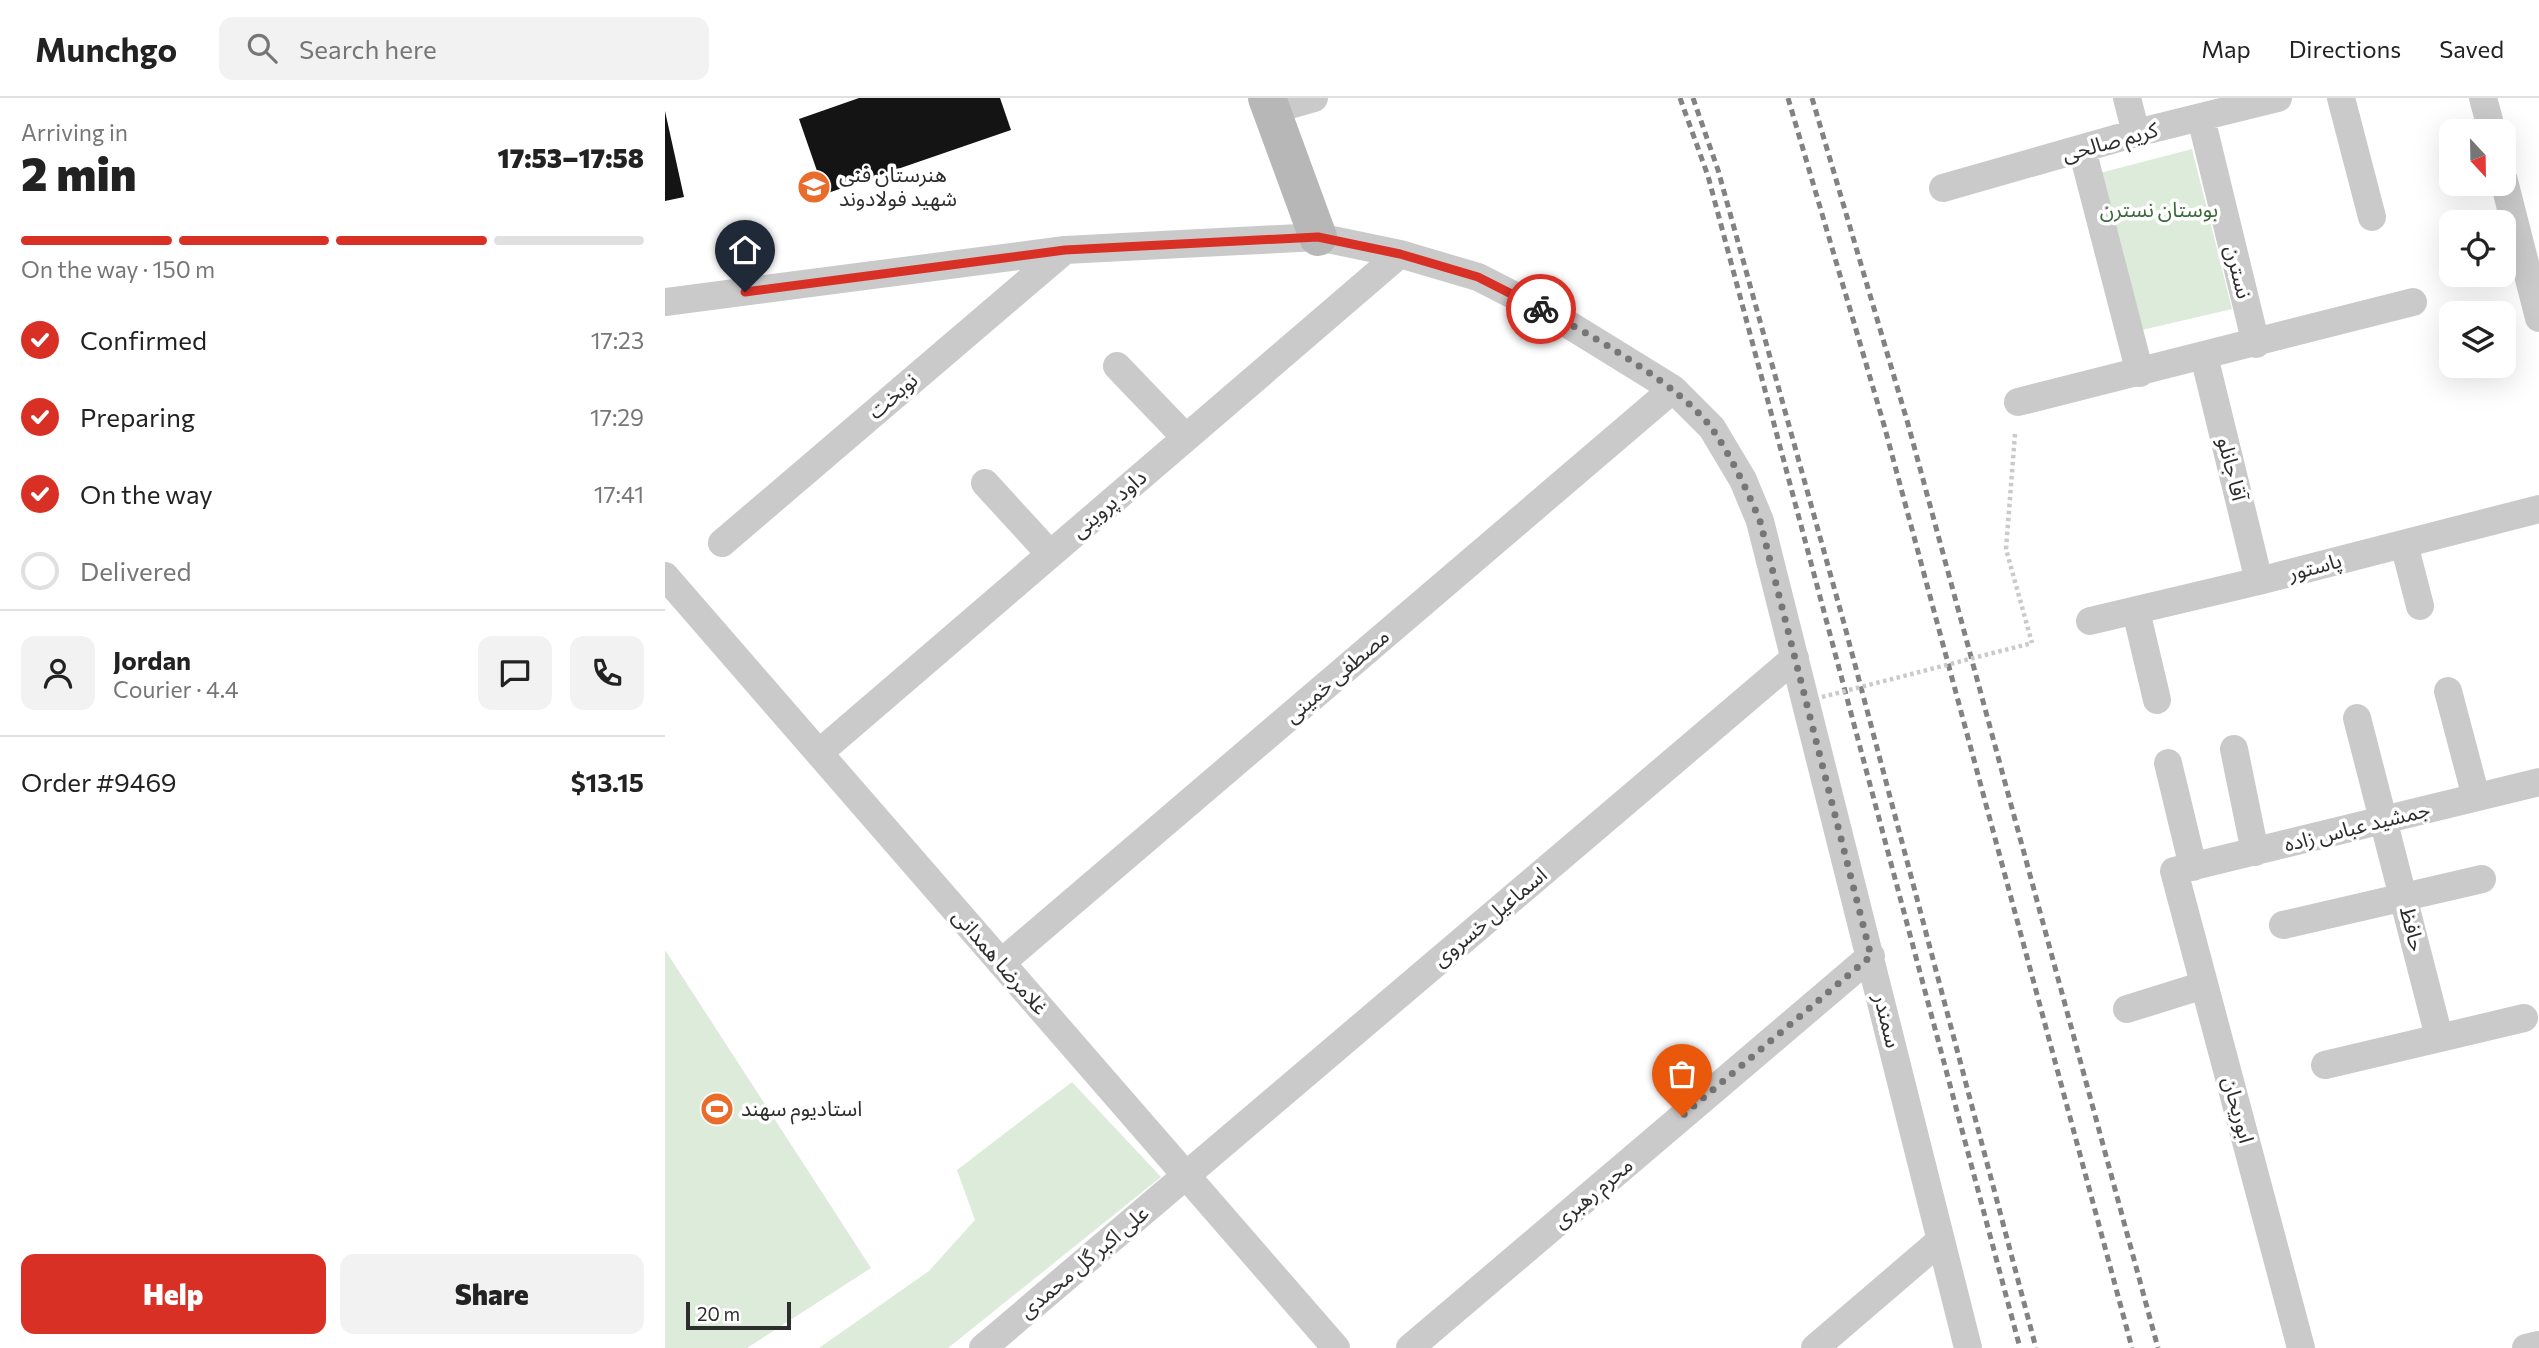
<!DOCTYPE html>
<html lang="en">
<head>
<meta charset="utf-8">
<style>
	:root { --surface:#fff; --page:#f2f2f2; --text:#222; --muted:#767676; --line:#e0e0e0; --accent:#d93025 }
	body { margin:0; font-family:Commissioner,"Noto Sans Arabic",sans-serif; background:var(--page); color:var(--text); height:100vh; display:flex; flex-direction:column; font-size:26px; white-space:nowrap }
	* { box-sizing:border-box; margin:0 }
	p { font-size:23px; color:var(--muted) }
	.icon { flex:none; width:38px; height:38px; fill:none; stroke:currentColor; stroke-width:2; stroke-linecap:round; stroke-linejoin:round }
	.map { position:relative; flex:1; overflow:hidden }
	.panel { display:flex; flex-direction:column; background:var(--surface); width:665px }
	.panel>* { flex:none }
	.needle { width:46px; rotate:158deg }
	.buttons { position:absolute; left:1774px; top:21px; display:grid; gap:14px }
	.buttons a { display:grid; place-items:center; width:77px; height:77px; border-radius:14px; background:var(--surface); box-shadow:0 7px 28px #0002; font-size:35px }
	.scale { position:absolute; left:21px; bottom:18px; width:105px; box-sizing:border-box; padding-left:7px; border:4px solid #2d2d2d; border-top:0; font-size:19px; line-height:24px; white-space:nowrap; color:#2d2d2d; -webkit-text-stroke:5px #fff; paint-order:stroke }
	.pin { position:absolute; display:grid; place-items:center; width:60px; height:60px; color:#fff; margin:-72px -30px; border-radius:50% 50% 50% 0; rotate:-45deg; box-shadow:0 0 7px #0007 }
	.pin .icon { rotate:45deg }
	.courier { position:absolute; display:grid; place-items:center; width:70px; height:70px; margin:-35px; border:5px solid #d93025; border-radius:50%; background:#fff; color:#222; box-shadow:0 2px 9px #0007 }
	.headline em { font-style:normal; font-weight:800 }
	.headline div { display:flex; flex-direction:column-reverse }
	.headline { display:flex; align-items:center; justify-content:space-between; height:119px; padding:0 21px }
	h1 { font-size:46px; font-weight:800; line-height:52px }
	.bar { display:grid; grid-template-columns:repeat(4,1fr); gap:10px 7px; align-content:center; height:84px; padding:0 21px }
	.bar i { height:9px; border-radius:5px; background:var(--line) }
	.bar .on { background:var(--accent) }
	.bar p { grid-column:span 4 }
	.line { display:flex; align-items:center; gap:18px; padding:0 21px; border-top:2px solid var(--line) }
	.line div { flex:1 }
	.round { display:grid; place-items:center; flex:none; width:74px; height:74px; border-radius:14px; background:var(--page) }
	ol { padding:0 21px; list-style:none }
	li { display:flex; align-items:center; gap:21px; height:77px }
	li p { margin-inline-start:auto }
	li .icon { padding:7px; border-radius:50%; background:var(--accent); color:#fff; stroke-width:4 }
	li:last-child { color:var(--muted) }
	li i { width:38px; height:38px; border:4px solid var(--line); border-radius:50% }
	.button { display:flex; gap:14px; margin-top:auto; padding:14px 21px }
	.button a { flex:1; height:80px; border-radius:14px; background:var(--accent); color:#fff; font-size:28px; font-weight:800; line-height:80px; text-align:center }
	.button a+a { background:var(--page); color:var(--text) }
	header { display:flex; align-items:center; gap:42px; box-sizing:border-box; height:98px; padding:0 35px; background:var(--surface); border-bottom:2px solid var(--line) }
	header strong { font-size:33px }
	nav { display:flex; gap:38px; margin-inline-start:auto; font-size:24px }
	.search { width:490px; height:63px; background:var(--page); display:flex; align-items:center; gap:18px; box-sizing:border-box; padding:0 24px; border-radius:14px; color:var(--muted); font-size:26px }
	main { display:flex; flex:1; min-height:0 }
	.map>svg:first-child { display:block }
</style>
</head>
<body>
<header>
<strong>Munchgo</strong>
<div class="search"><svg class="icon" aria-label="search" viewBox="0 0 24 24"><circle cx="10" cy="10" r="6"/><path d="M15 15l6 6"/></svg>Search here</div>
<nav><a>Map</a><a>Directions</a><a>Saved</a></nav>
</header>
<main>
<section class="panel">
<div class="headline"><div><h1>2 min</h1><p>Arriving in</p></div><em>17:53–17:58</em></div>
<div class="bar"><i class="on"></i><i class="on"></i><i class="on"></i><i></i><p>On the way · 150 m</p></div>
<ol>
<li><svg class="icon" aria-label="check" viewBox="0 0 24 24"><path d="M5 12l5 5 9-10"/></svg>Confirmed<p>17:23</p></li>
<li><svg class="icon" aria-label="check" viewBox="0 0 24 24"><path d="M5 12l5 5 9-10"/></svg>Preparing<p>17:29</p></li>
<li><svg class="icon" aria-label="check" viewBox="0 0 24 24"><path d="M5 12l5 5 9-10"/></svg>On the way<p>17:41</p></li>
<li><i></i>Delivered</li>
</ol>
<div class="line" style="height:126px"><a class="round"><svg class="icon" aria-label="person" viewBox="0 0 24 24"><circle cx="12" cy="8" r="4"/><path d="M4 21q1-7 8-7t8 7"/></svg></a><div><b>Jordan</b><p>Courier · 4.4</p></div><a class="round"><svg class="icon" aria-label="chat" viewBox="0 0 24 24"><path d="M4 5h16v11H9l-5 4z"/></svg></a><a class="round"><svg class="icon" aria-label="phone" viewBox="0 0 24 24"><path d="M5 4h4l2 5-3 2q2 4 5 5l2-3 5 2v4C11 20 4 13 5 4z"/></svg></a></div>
<div class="line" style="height:91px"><div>Order #9469</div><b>$13.15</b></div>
<div class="button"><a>Help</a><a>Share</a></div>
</section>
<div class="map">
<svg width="1874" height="1250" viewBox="0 0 1874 1250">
	<rect width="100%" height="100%" fill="#fff"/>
	<path fill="#dcebda" d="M1527,51L1567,211L1477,232L1435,75Z
		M0,852L206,1170L82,1250H0Z
		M407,984L496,1079L283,1250H154L264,1173L310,1122L292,1072Z"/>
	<path fill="#141414" d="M194,0H335L346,32L160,96L134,21Z
		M0,13L19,99L0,103Z"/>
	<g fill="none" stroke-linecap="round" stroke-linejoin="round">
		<path stroke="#cacaca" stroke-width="4.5" stroke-dasharray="3.5 3.5" stroke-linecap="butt" d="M1350,336L1341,451L1367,545"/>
		<path stroke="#cacaca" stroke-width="28" d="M1462,0L1471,35
			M1676,0L1707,119
			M1818,0L1827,33
			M607,12L649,0
			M1536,20L1591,246
			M1417,51L1475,275
			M1839,83L1874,220
			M1278,90L1471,35L1613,0
			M0,204L400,152L653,139L735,156L813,179L893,220L1008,291L1047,330L1078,382L1095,423L1303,1250
			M1539,258L1594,483
			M452,268L521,340
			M1353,304L1748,204
			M320,385L385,456
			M57,445L400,152
			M1739,446L1755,508
			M0,478L671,1250
			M1471,513L1492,602
			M1425,523L1594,483L1874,411
			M1783,593L1811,699
			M1692,620L1774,939
			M1569,651L1590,754
			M154,655L735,156
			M1503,665L1528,769
			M1618,827L1817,781
			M336,865L1008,291
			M1462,911L1539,887
			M1660,967L1859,920
			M318,1250L1130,560
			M745,1250L1206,858
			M1150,1250L1276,1142
			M1636,1250L1509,773L1874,684
			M1861,1250L1874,1247"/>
		<path stroke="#b7b7b7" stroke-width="38" d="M602,0L653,139"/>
		<path stroke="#828282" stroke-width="5" stroke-dasharray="7 5" stroke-linecap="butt" d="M1015,0L1043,78L1355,1250
			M1028,0L1053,72L1180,529L1371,1250
			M1123,0L1219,327L1467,1250
			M1147,0L1243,326L1493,1250"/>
		<path stroke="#cacaca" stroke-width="4.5" stroke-dasharray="3.5 3.5" stroke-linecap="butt" d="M1157,599L1367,545"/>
	</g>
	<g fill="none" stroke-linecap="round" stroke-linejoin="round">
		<path stroke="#767676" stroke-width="7" stroke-dasharray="0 12.6" d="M876,211C924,235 1018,289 1048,332C1067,360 1082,392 1095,423L1206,858L1017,1018"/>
		<path stroke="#d93025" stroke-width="9" d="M80,194L400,152L653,139L735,156L813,179L876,211"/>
	</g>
	<defs>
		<symbol id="school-disc" viewBox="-11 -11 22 22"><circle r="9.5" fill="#e96c2b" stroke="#fff"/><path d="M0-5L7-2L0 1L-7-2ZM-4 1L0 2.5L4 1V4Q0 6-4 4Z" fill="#fff"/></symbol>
		<symbol id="stadium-disc" viewBox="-11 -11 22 22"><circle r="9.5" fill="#e96c2b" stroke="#fff"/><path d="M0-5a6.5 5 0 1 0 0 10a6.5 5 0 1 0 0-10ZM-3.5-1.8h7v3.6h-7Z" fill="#fff"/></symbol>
	</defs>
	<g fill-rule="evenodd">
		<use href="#school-disc" x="130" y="70" width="38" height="38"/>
		<use href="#stadium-disc" x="33" y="992" width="38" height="38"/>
	</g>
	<g text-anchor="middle" stroke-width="7" stroke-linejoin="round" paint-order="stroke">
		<g font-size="21" fill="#2d2d2d" stroke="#fff">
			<text transform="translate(1445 44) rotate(-15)" y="7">کریم صالحی</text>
			<text transform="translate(1573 174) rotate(76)" y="7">نسترن</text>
			<text transform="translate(228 298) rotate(-41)" y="7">نوبخت</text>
			<text transform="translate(1567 371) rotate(76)" y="7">آقا جانلو</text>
			<text transform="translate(444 406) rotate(-41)" y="7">داود پروینی</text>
			<text transform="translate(1650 469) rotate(-15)" y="7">پاستور</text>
			<text transform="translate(672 578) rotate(-41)" y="7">مصطفی خمینی</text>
			<text transform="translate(1692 729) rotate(-14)" y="7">جمشید عباس زاده</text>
			<text transform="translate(825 819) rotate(-40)" y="7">اسماعیل خسروی</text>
			<text transform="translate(1747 831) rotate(76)" y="7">حافظ</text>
			<text transform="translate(335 864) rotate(49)" y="7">غلامرضا همدانی</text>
			<text transform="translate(1222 923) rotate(76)" y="7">سمندر</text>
			<text transform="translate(1573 1012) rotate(75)" y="7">ابوریحان</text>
			<text transform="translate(928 1095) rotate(-40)" y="7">محرم رهبری</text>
			<text transform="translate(419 1164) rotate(-40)" y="7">علی اکبر گل محمدی</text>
		</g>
		<g font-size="21" fill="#2d2d2d" stroke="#fff" text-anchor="start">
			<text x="174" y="84">هنرستان فنی<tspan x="174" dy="24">شهید فولادوند</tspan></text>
			<text x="76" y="1018">استادیوم سهند</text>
		</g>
		<g font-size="21" fill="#3c693a" stroke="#fff">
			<text x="1494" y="119">بوستان نسترن</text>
		</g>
	</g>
</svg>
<div class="buttons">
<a><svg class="needle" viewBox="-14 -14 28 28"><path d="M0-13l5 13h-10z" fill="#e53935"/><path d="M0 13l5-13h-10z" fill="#767676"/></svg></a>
<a><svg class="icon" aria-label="locate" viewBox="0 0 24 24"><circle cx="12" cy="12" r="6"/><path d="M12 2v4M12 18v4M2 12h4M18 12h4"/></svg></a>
<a><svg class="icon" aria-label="layers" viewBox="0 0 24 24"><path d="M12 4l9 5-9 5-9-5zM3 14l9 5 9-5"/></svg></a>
</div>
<div class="scale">20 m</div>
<div class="pin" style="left:1017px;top:1018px;background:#ea580c"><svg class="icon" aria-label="bag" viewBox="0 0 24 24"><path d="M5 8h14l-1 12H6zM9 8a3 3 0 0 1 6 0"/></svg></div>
<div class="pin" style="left:80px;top:194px;background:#1f2937"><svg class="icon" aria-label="home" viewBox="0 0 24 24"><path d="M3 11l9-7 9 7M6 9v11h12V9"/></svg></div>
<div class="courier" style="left:876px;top:211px"><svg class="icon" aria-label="bike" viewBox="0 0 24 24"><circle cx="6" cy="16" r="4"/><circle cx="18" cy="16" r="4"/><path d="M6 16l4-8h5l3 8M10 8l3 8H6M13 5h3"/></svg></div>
</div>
</main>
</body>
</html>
